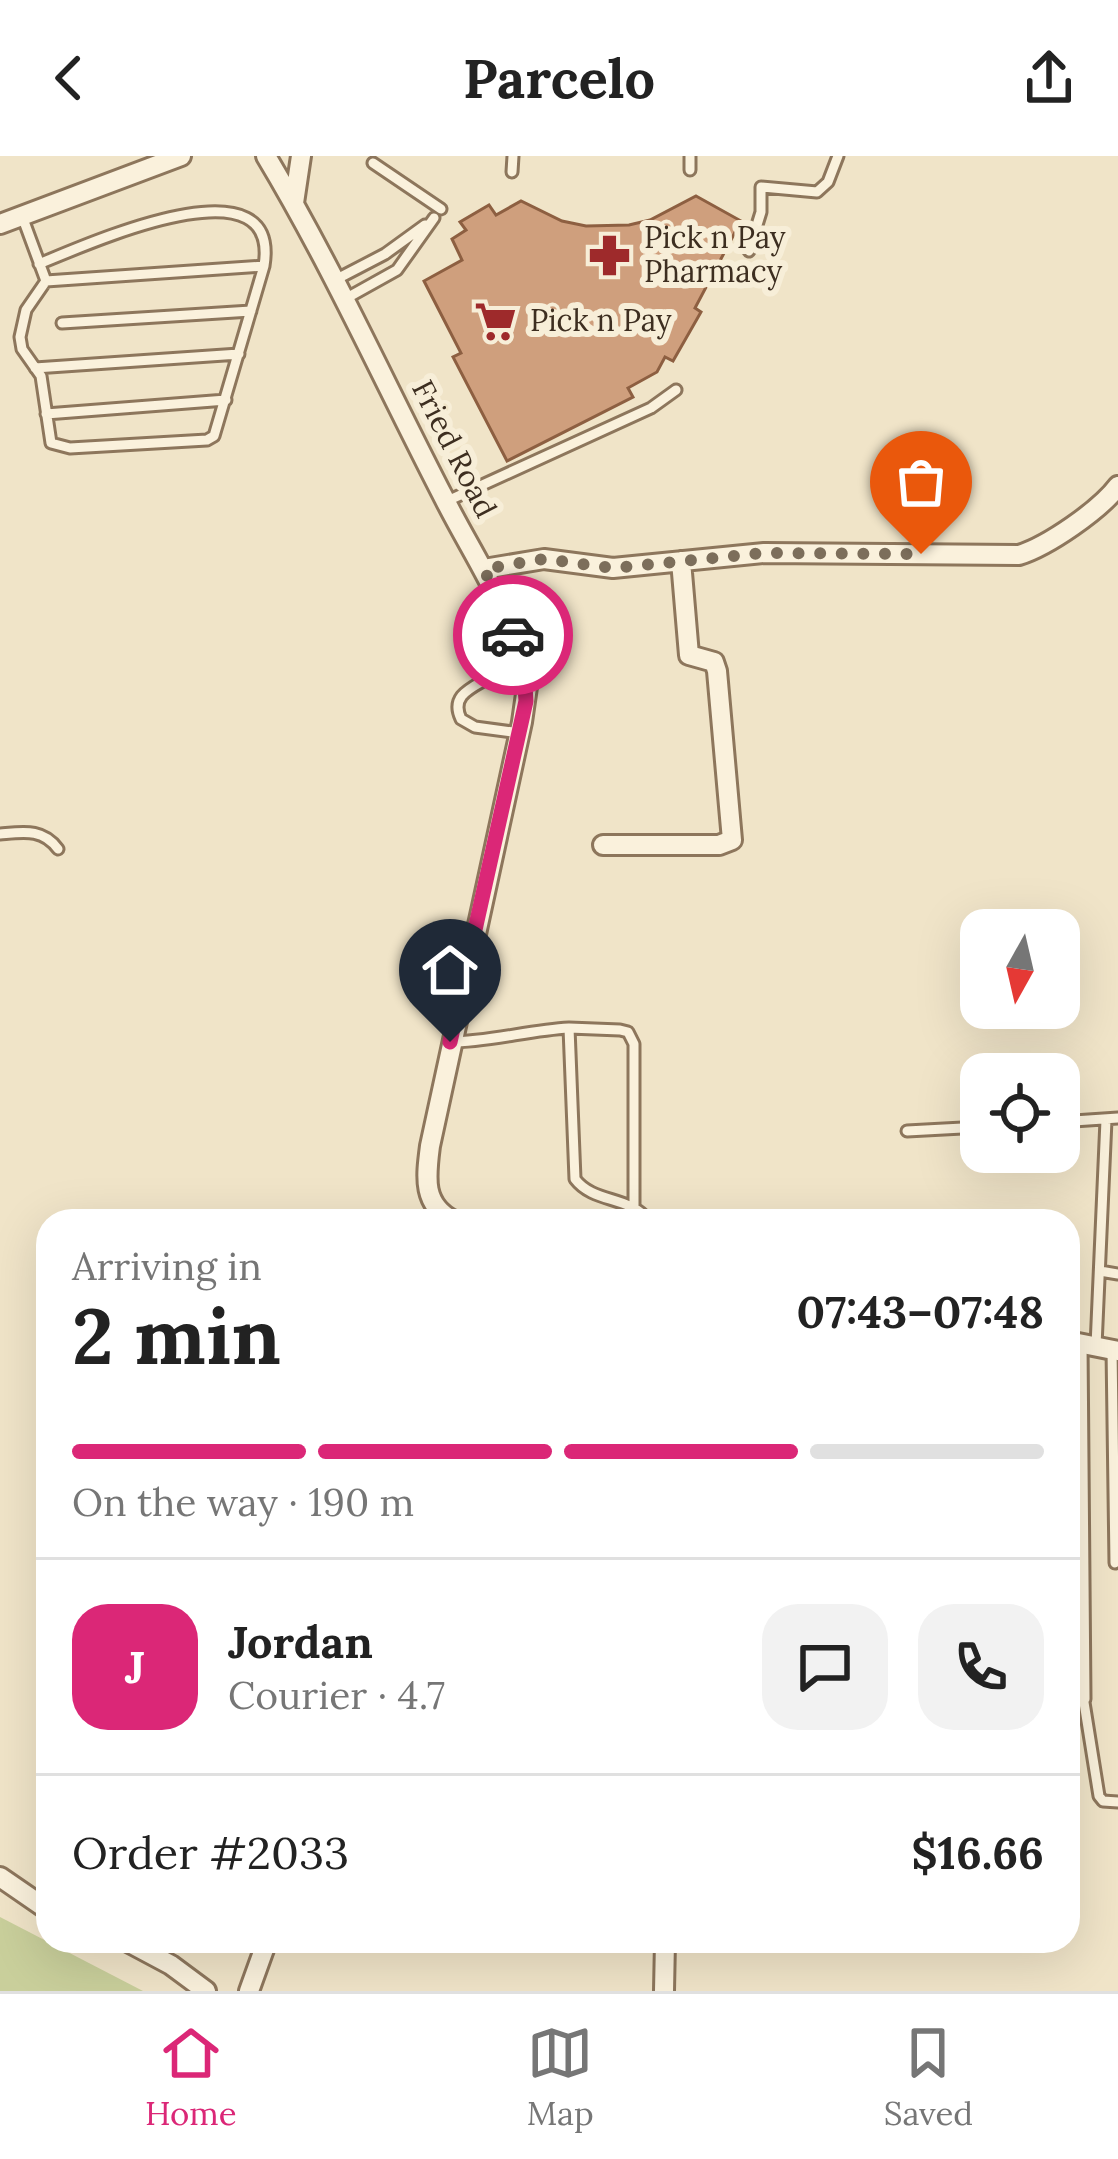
<!DOCTYPE html>
<html lang="en">
<head>
<meta charset="utf-8">
<style>
	:root { --surface:#fff; --page:#f2f2f2; --text:#222; --muted:#767676; --line:#e0e0e0; --accent:#db2777 }
	body { margin:0; font-family:Lora,serif; background:var(--page); color:var(--text); height:100vh; display:flex; flex-direction:column; font-size:45px; white-space:nowrap }
	* { box-sizing:border-box; margin:0 }
	p { font-size:39px; color:var(--muted) }
	.icon { flex:none; width:66px; height:66px; fill:none; stroke:currentColor; stroke-width:2; stroke-linecap:round; stroke-linejoin:round }
	.map { position:relative; flex:1; overflow:hidden }
	.side { position:absolute; left:36px; top:1053px; width:1044px; height:744px; display:flex; flex-direction:column; background:var(--surface); border-radius:36px; box-shadow:0 12px 48px #0002 }
	.side>* { flex:none }
	.needle { width:78px; rotate:188deg }
	.buttons { position:absolute; left:960px; top:753px; display:grid; gap:24px }
	.buttons a { display:grid; place-items:center; width:120px; height:120px; border-radius:24px; background:var(--surface); box-shadow:0 12px 48px #0002; font-size:60px }
	.pin { position:absolute; display:grid; place-items:center; width:102px; height:102px; color:#fff; margin:-123px -51px; border-radius:50% 50% 50% 0; rotate:-45deg; box-shadow:0 0 12px #0007 }
	.pin .icon { rotate:45deg }
	.courier { position:absolute; display:grid; place-items:center; width:120px; height:120px; margin:-60px; border:9px solid #db2777; border-radius:50%; background:#fff; color:#222; box-shadow:0 3px 15px #0007 }
	.overview em { font-style:normal; font-weight:800 }
	.overview div { display:flex; flex-direction:column-reverse }
	.overview { display:flex; align-items:center; justify-content:space-between; height:204px; padding:0 36px }
	h1 { font-size:78px; font-weight:800; line-height:90px }
	.bar { display:grid; grid-template-columns:repeat(4,1fr); gap:18px 12px; align-content:center; height:144px; padding:0 36px }
	.bar i { height:15px; border-radius:9px; background:var(--line) }
	.bar .selected { background:var(--accent) }
	.bar p { grid-column:span 4 }
	.line { display:flex; align-items:center; gap:30px; padding:0 36px; border-top:3px solid var(--line) }
	.line div { flex:1 }
	.round { display:grid; place-items:center; flex:none; width:126px; height:126px; border-radius:36px; background:var(--page) }
	header { display:flex; justify-content:space-between; align-items:center; height:156px; padding:0 36px; background:var(--surface); font-size:54px; font-weight:800 }
	.menu { display:flex; justify-content:space-around; align-items:center; height:168px; border-top:3px solid var(--line); background:var(--surface); font-size:33px; color:var(--muted) }
	.menu a { display:grid; justify-items:center; gap:6px }
	.menu .selected { color:var(--accent) }
	.map>svg:first-child { display:block }
</style>
</head>
<body>
<header><svg class="icon" aria-label="back" viewBox="0 0 24 24"><path d="M15 5l-7 7 7 7"/></svg>Parcelo<svg class="icon" aria-label="share" viewBox="0 0 24 24"><path d="M12 15V3M7 8l5-5 5 5M5 13v7h14v-7"/></svg></header>
<div class="map">
<svg width="1118" height="1835" viewBox="0 0 1118 1835">
	<rect width="100%" height="100%" fill="#f0e4c8"/>
	<path fill="#c9cf9b" d="M0,1761L143,1835H0Z"/>
	<path fill="#cf9f7d" stroke="#8d5f41" stroke-width="3" d="M696,40L741,65L695,152L701,156L673,205L665,201L657,216L628,232L633,241L507,305L453,201L461,197L424,125L462,104L452,83L466,74L460,66L489,49L496,59L521,45L562,65L586,70L629,69L650,64Z"/>
	<g fill="none" stroke-linecap="round" stroke-linejoin="round">
		<defs>
			<path id="service" d="M373,7L441,53
				M690,14V0
				M512,16L513,0
				M22,60L46,125
				M749,95L761,56V31L817,36L828,26L838,0
				M39,108C88,88 282,0 264,110L214,280L207,284L70,292L51,287L41,220L22,193L20,181L26,154L46,125
				M335,124L385,98L425,69
				M46,125L264,110
				M345,143L397,114L434,62
				M62,167L251,155
				M35,212L239,198
				M46,258L226,244
				M445,346L651,252L676,234
				M483,525C467,534 451,542 461,563L475,571L520,577
				M0,678C23,676 43,672 58,693
				M569,872L620,874L628,876L634,888V1049
				M450,886C490,886 529,874 569,872L575,1023C594,1048 629,1039 649,1065
				M1059,966L1118,962
				M907,975L981,971
				M1100,1115L1118,1118
				M1072,1186L1078,1509L1099,1640L1103,1645L1118,1646
				M1082,1188L1085,1543
				M1096,1190L1106,964
				M1112,1193L1115,1407"/>
			<path id="minor" d="M266,0C332,110 385,228 444,342C472,398 511,453 524,516L527,531L522,566L430,990C426,1021 422,1049 454,1065
				M294,47L301,0
				M0,68L181,0
				M484,413L544,403L613,412L764,397L1019,399C1048,390 1100,354 1118,330
				M603,689H719L732,684L717,515L714,506L689,499L681,405
				M1068,1185L1118,1195
				M0,1721L48,1754
				M126,1785L171,1809L206,1835
				M249,1835L267,1785
				M664,1835L665,1785"/>
		</defs>
		<use href="#service" stroke="#8d765c" stroke-width="15"/>
		<use href="#minor" stroke="#8d765c" stroke-width="24"/>
		<use href="#service" stroke="#faf1dc" stroke-width="9"/>
		<use href="#minor" stroke="#faf1dc" stroke-width="18"/>
	</g>
	<g fill="none" stroke-linecap="round" stroke-linejoin="round">
		<path stroke="#7c6e5b" stroke-width="12" stroke-dasharray="0 21.6" d="M513,479L484,413L544,403L613,412L764,397L921,398"/>
		<path stroke="#db2777" stroke-width="15" d="M450,886L526,545L524,516L513,479"/>
	</g>
	<defs>
		<symbol id="pharmacy-bare" viewBox="-9 -9 18 18"><path d="M-2-6h4v4h4v4h-4v4h-4v-4h-4v-4h4Z" fill="#9e2a2b" stroke="#f7eed8" stroke-width="2.5" paint-order="stroke"/></symbol>
		<symbol id="supermarket-bare" viewBox="-9 -9 18 18"><path d="M-6-5.5h2.5l.6 2H6L4.5 2H-2.5L-4.4-4H-6ZM-1.5 3.2a1.3 1.3 0 1 0 .1 0ZM3 3.2a1.3 1.3 0 1 0 .1 0Z" fill="#9e2a2b" stroke="#f7eed8" stroke-width="2.5" paint-order="stroke"/></symbol>
	</defs>
	<g fill-rule="evenodd">
		<use href="#pharmacy-bare" x="580" y="70" width="59" height="59"/>
		<use href="#supermarket-bare" x="466" y="136" width="59" height="59"/>
	</g>
	<g text-anchor="middle" stroke-width="12" stroke-linejoin="round" paint-order="stroke">
		<g font-size="30" fill="#3d2e20" stroke="#f7eed8" text-anchor="start">
			<text x="644" y="92">Pick n Pay<tspan x="644" dy="34">Pharmacy</tspan></text>
			<text x="530" y="175">Pick n Pay</text>
		</g>
		<g font-size="30" fill="#3d2e20" stroke="#f7eed8">
			<text transform="translate(454 293) rotate(63)" y="10">Fried Road</text>
		</g>
	</g>
</svg>
<div class="buttons">
<a><svg class="needle" viewBox="-14 -14 28 28"><path d="M0-13l5 13h-10z" fill="#e53935"/><path d="M0 13l5-13h-10z" fill="#767676"/></svg></a>
<a><svg class="icon" aria-label="locate" viewBox="0 0 24 24"><circle cx="12" cy="12" r="6"/><path d="M12 2v4M12 18v4M2 12h4M18 12h4"/></svg></a>
</div>
<div class="pin" style="left:921px;top:398px;background:#ea580c"><svg class="icon" aria-label="bag" viewBox="0 0 24 24"><path d="M5 8h14l-1 12H6zM9 8a3 3 0 0 1 6 0"/></svg></div>
<div class="pin" style="left:450px;top:886px;background:#1f2937"><svg class="icon" aria-label="home" viewBox="0 0 24 24"><path d="M3 11l9-7 9 7M6 9v11h12V9"/></svg></div>
<div class="courier" style="left:513px;top:479px"><svg class="icon" aria-label="car" viewBox="0 0 24 24"><path d="M5 17H2v-5l4-1 3-4h7l3 4 3 1v5h-3M9 17h6M6 11h13"/><circle cx="7" cy="17" r="2"/><circle cx="17" cy="17" r="2"/></svg></div>
<section class="side">
<div class="overview"><div><h1>2 min</h1><p>Arriving in</p></div><em>07:43–07:48</em></div>
<div class="bar"><i class="selected"></i><i class="selected"></i><i class="selected"></i><i></i><p>On the way · 190 m</p></div>
<div class="line" style="height:216px"><b class="round" style="background:var(--accent);color:#fff">J</b><div><b>Jordan</b><p>Courier · 4.7</p></div><a class="round"><svg class="icon" aria-label="chat" viewBox="0 0 24 24"><path d="M4 5h16v11H9l-5 4z"/></svg></a><a class="round"><svg class="icon" aria-label="phone" viewBox="0 0 24 24"><path d="M5 4h4l2 5-3 2q2 4 5 5l2-3 5 2v4C11 20 4 13 5 4z"/></svg></a></div>
<div class="line" style="height:156px"><div>Order #2033</div><b>$16.66</b></div>
</section>
</div>
<nav class="menu">
<a class="selected"><svg class="icon" aria-label="home" viewBox="0 0 24 24"><path d="M3 11l9-7 9 7M6 9v11h12V9"/></svg>Home</a>
<a><svg class="icon" aria-label="map" viewBox="0 0 24 24"><path d="M3 6l6-2 6 2 6-2v14l-6 2-6-2-6 2zM9 4v14M15 6v14"/></svg>Map</a>
<a><svg class="icon" aria-label="saved" viewBox="0 0 24 24"><path d="M7 4h10v16l-5-4-5 4z"/></svg>Saved</a>
</nav>
</body>
</html>
